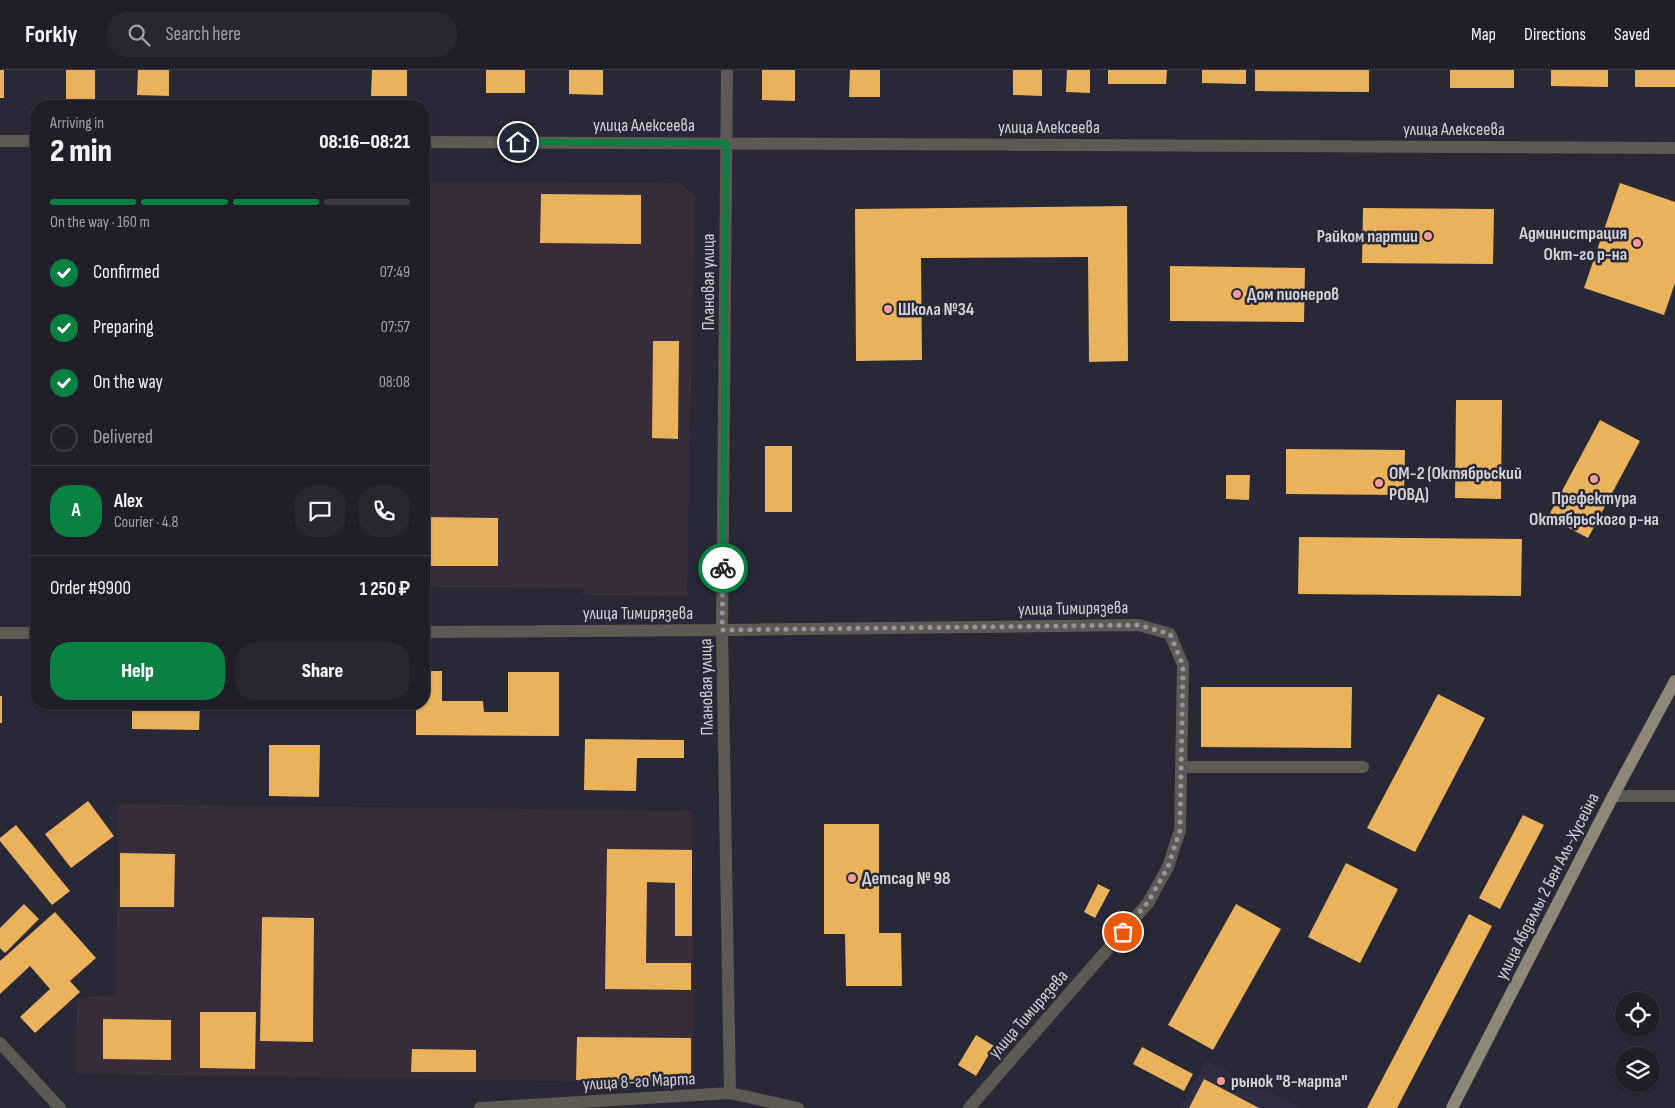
<!DOCTYPE html>
<html lang="en">
<head>
<meta charset="utf-8">
<style>
	:root { --surface:#1f1e29; --page:#272731; --text:#f1f3f6; --muted:#a1a2a8; --line:#3c3c46; --accent:#0b8043 }
	body { margin:0; font-family:"Sofia Sans Condensed",sans-serif; background:var(--page); color:var(--text); height:100vh; display:flex; flex-direction:column; font-size:19px; white-space:nowrap }
	* { box-sizing:border-box; margin:0 }
	p { font-size:16px; color:var(--muted) }
	.icon { flex:none; width:28px; height:28px; fill:none; stroke:currentColor; stroke-width:2; stroke-linecap:round; stroke-linejoin:round }
	.map { position:relative; flex:1; overflow:hidden }
	.side { position:absolute; left:30px; top:30px; width:400px; height:610px; display:flex; flex-direction:column; background:var(--surface); border-radius:20px; box-shadow:0 1px 4px #0004,0 0 0 1px var(--line) }
	.side>* { flex:none }
	.buttons { position:absolute; left:1615px; top:922px; display:grid; gap:10px }
	.buttons a { display:grid; place-items:center; width:45px; height:45px; border-radius:50%; background:var(--surface); box-shadow:0 1px 4px #0004,0 0 0 1px var(--line); font-size:25px }
	.pin { position:absolute; display:grid; place-items:center; width:42px; height:42px; color:#fff; margin:-21px; border:2px solid #fff; border-radius:50%; box-shadow:0 1px 5px #0007 }
	.courier { position:absolute; display:grid; place-items:center; width:50px; height:50px; margin:-25px; border:4px solid #0b8043; border-radius:50%; background:#fff; color:#222; box-shadow:0 1px 6px #0007 }
	.headline em { font-style:normal; font-weight:800 }
	.headline div { display:flex; flex-direction:column-reverse }
	.headline { display:flex; align-items:center; justify-content:space-between; height:85px; padding:0 20px }
	h1 { font-size:32px; font-weight:800; line-height:38px }
	.bar { display:grid; grid-template-columns:repeat(4,1fr); gap:8px 5px; align-content:center; height:60px; padding:0 20px }
	.bar i { height:6px; border-radius:4px; background:var(--line) }
	.bar .current { background:var(--accent) }
	.bar p { grid-column:span 4 }
	.line { display:flex; align-items:center; gap:12px; padding:0 20px; border-top:1px solid var(--line) }
	.line div { flex:1 }
	.round { display:grid; place-items:center; flex:none; width:52px; height:52px; border-radius:20px; background:var(--page) }
	ol { padding:0 20px; list-style:none }
	li { display:flex; align-items:center; gap:15px; height:55px }
	li p { margin-inline-start:auto }
	li .icon { padding:5px; border-radius:50%; background:var(--accent); color:#fff; stroke-width:4 }
	li:last-child { color:var(--muted) }
	li i { width:28px; height:28px; border:2px solid var(--line); border-radius:50% }
	.primary-button { display:flex; gap:10px; margin-top:auto; padding:10px 20px }
	.primary-button a { flex:1; height:58px; border-radius:20px; background:var(--accent); color:#fff; font-size:20px; font-weight:800; line-height:58px; text-align:center }
	.primary-button a+a { background:var(--page); color:var(--text) }
	header { display:flex; align-items:center; gap:30px; box-sizing:border-box; height:70px; padding:0 25px; background:var(--surface); border-bottom:1px solid var(--line) }
	header strong { font-size:24px }
	nav { display:flex; gap:28px; margin-inline-start:auto; font-size:18px }
	.search { width:350px; height:45px; background:var(--page); display:flex; align-items:center; gap:12px; box-sizing:border-box; padding:0 18px; border-radius:20px; color:var(--muted); font-size:19px }
	.map>svg:first-child { display:block }
</style>
</head>
<body>
<header>
<strong>Forkly</strong>
<div class="search"><svg class="icon" aria-label="search" viewBox="0 0 24 24"><circle cx="10" cy="10" r="6"/><path d="M15 15l6 6"/></svg>Search here</div>
<nav><a>Map</a><a>Directions</a><a>Saved</a></nav>
</header>
<div class="map">
<svg width="1675" height="1038" viewBox="0 0 1675 1038">
	<rect width="100%" height="100%" fill="#292837"/>
	<path fill="#302d43" d="M1206,991L1302,1038H1179Z"/>
	<path fill="#392c3a" d="M424,112L680,113L695,125L687,526L583,525V518L424,517Z
		M118,734L692,741L694,1013L76,1004L77,928L116,925Z"/>
	<path fill="#eab25b" d="M0,0H4V28H0Z
		M66,0H95V31L66,30Z
		M138,0H169V26L137,25Z
		M372,0H407V26H371Z
		M486,0H525V23H486Z
		M569,0H603V25L569,24Z
		M762,0H795V31L762,30Z
		M850,0H880V27H849Z
		M1013,0H1042V26L1013,25Z
		M1067,0H1090V23L1066,22Z
		M1108,0H1167L1166,14H1108Z
		M1202,0H1246V14L1202,13Z
		M1255,0H1369V22L1255,21Z
		M1450,0H1514V18H1450Z
		M1551,0H1608V17L1551,16Z
		M1635,0H1675V17H1635Z
		M1620,113L1675,132V213L1664,245L1584,218Z
		M541,124L641,125V174L540,173Z
		M1127,136L1128,291L1089,292L1088,187L921,188L922,290L856,291L855,139Z
		M1363,138L1494,139L1493,194L1362,193Z
		M1170,196L1305,198L1304,252L1170,251Z
		M653,271H679L678,369L652,368Z
		M1456,330H1502L1501,429L1455,428Z
		M1600,350L1640,371L1588,468L1548,447Z
		M765,376H792V442H765Z
		M1286,379L1405,380L1404,425L1286,424Z
		M1226,405H1250L1249,430L1226,429Z
		M424,447L498,448V496H424Z
		M1299,467L1522,469L1521,526L1298,524Z
		M424,601H442V631H483L484,642H508V602H559V666L416,665V634H424Z
		M1201,617H1352L1351,678L1201,677Z
		M1438,624L1485,648L1415,782L1367,758Z
		M0,626H2V653H0Z
		M132,634H200L199,660L132,659Z
		M585,669L684,670V688H637L636,721L584,720Z
		M269,675H320L319,727L269,726Z
		M88,731L114,766L71,798L45,764Z
		M1523,745L1544,755L1500,839L1479,828Z
		M824,754H879V863H901L902,916H846L845,864H824Z
		M16,755L70,821L52,835L0,771V768Z
		M607,779L692,780V866H675V813L647,812L646,893H691V920L605,919Z
		M120,783L175,784L174,837H120Z
		M1346,793L1398,819L1360,893L1308,867Z
		M1098,814L1110,820L1095,848L1084,842Z
		M24,834L39,849L5,883L0,878V858Z
		M1236,834L1281,859L1213,980L1168,955Z
		M55,842L96,888L70,911L80,922L35,963L20,947L50,919L30,896L0,924V891Z
		M1469,844L1492,856L1397,1038H1367Z
		M262,847L314,848L313,972L260,971Z
		M200,942H256L255,999L200,998Z
		M103,949L171,950V990L103,989Z
		M976,965L994,976L976,1006L958,995Z
		M577,967L691,968V1011L576,1010Z
		M1142,977L1193,1004L1184,1021L1133,994Z
		M412,979L476,980V1002H411Z
		M1204,1009L1259,1038H1189Z"/>
	<g fill="none" stroke-linecap="round" stroke-linejoin="round">
		<path stroke="#5e5952" stroke-width="12" d="M727,0L722,560L730,1023
			M0,71H36
			M424,72L1675,78
			M424,562L722,560L1139,555L1170,564L1183,595L1180,760L1168,797L1148,833L969,1038
			M0,563H36
			M1181,697H1363
			M1613,726H1675
			M0,973L60,1038
			M480,1038L730,1023L798,1038"/>
		<path stroke="#908778" stroke-width="12" d="M1452,1038L1613,726L1675,611"/>
	</g>
	<g fill="none" stroke-linecap="round" stroke-linejoin="round">
		<path stroke="#9695a1" stroke-width="5" stroke-dasharray="0 9" d="M723,498L722,560L1139,555L1170,564L1183,595L1180,760L1168,797L1148,832L1123,862"/>
		<path stroke="#0b8043" stroke-width="6" d="M518,72L726,73L723,498"/>
	</g>
	<g fill="#f59c96" stroke="#292837" stroke-width="2">
		<circle cx="1428" cy="166" r="5"/>
		<circle cx="1637" cy="173" r="5"/>
		<circle cx="1237" cy="224" r="5"/>
		<circle cx="888" cy="239" r="5"/>
		<circle cx="1594" cy="409" r="5"/>
		<circle cx="1379" cy="413" r="5"/>
		<circle cx="852" cy="808" r="5"/>
		<circle cx="1221" cy="1011" r="5"/>
	</g>
	<g text-anchor="middle" stroke-width="5" stroke-linejoin="round" paint-order="stroke">
		<g font-size="18" fill="#d0d0da" stroke="#292837">
			<text x="644" y="61">улица Алексеева</text>
			<text x="1049" y="63">улица Алексеева</text>
			<text x="1454" y="65">улица Алексеева</text>
			<text transform="translate(708 212) rotate(-90)" y="6">Плановая улица</text>
			<text transform="translate(1073 538) rotate(-1)" y="6">улица Тимирязева</text>
			<text x="638" y="549">улица Тимирязева</text>
			<text transform="translate(706 617) rotate(-91)" y="6">Плановая улица</text>
			<text transform="translate(1547 816) rotate(-63)" y="6">улица Абдаллы 2 Бен Аль-Хусейна</text>
			<text transform="translate(1028 944) rotate(-49)" y="6">улица Тимирязева</text>
			<text transform="translate(639 1011) rotate(-3)" y="6">улица 8-го Марта</text>
		</g>
		<g font-size="18" font-weight="bold" fill="#d0d0da" stroke="#292837" text-anchor="start">
			<text x="1627" y="169" text-anchor="end">Администрация<tspan x="1627" dy="21">Окт-го р-на</tspan></text>
			<text x="1418" y="172" text-anchor="end">Райком партии</text>
			<text x="1247" y="230">Дом пионеров</text>
			<text x="898" y="245">Школа №34</text>
			<text x="1389" y="409">ОМ-2 (Октябрьский<tspan x="1389" dy="21">РОВД)</tspan></text>
			<text x="1594" y="434" text-anchor="middle">Префектура<tspan x="1594" dy="21">Октябрьского р-на</tspan></text>
			<text x="862" y="814">Детсад № 98</text>
			<text x="1231" y="1017">рынок "8-марта"</text>
		</g>
	</g>
</svg>
<div class="buttons">
<a><svg class="icon" aria-label="locate" viewBox="0 0 24 24"><circle cx="12" cy="12" r="6"/><path d="M12 2v4M12 18v4M2 12h4M18 12h4"/></svg></a>
<a><svg class="icon" aria-label="layers" viewBox="0 0 24 24"><path d="M12 4l9 5-9 5-9-5zM3 14l9 5 9-5"/></svg></a>
</div>
<div class="pin" style="left:1123px;top:862px;background:#ea580c"><svg class="icon" aria-label="bag" viewBox="0 0 24 24"><path d="M5 8h14l-1 12H6zM9 8a3 3 0 0 1 6 0"/></svg></div>
<div class="pin" style="left:518px;top:72px;background:#1f2937"><svg class="icon" aria-label="home" viewBox="0 0 24 24"><path d="M3 11l9-7 9 7M6 9v11h12V9"/></svg></div>
<div class="courier" style="left:723px;top:498px"><svg class="icon" aria-label="bike" viewBox="0 0 24 24"><circle cx="6" cy="16" r="4"/><circle cx="18" cy="16" r="4"/><path d="M6 16l4-8h5l3 8M10 8l3 8H6M13 5h3"/></svg></div>
<section class="side">
<div class="headline"><div><h1>2 min</h1><p>Arriving in</p></div><em>08:16–08:21</em></div>
<div class="bar"><i class="current"></i><i class="current"></i><i class="current"></i><i></i><p>On the way · 160 m</p></div>
<ol>
<li><svg class="icon" aria-label="check" viewBox="0 0 24 24"><path d="M5 12l5 5 9-10"/></svg>Confirmed<p>07:49</p></li>
<li><svg class="icon" aria-label="check" viewBox="0 0 24 24"><path d="M5 12l5 5 9-10"/></svg>Preparing<p>07:57</p></li>
<li><svg class="icon" aria-label="check" viewBox="0 0 24 24"><path d="M5 12l5 5 9-10"/></svg>On the way<p>08:08</p></li>
<li><i></i>Delivered</li>
</ol>
<div class="line" style="height:90px"><b class="round" style="background:var(--accent);color:#fff">A</b><div><b>Alex</b><p>Courier · 4.8</p></div><a class="round"><svg class="icon" aria-label="chat" viewBox="0 0 24 24"><path d="M4 5h16v11H9l-5 4z"/></svg></a><a class="round"><svg class="icon" aria-label="phone" viewBox="0 0 24 24"><path d="M5 4h4l2 5-3 2q2 4 5 5l2-3 5 2v4C11 20 4 13 5 4z"/></svg></a></div>
<div class="line" style="height:65px"><div>Order #9900</div><b>1 250 ₽</b></div>
<div class="primary-button"><a>Help</a><a>Share</a></div>
</section>
</div>
</body>
</html>
